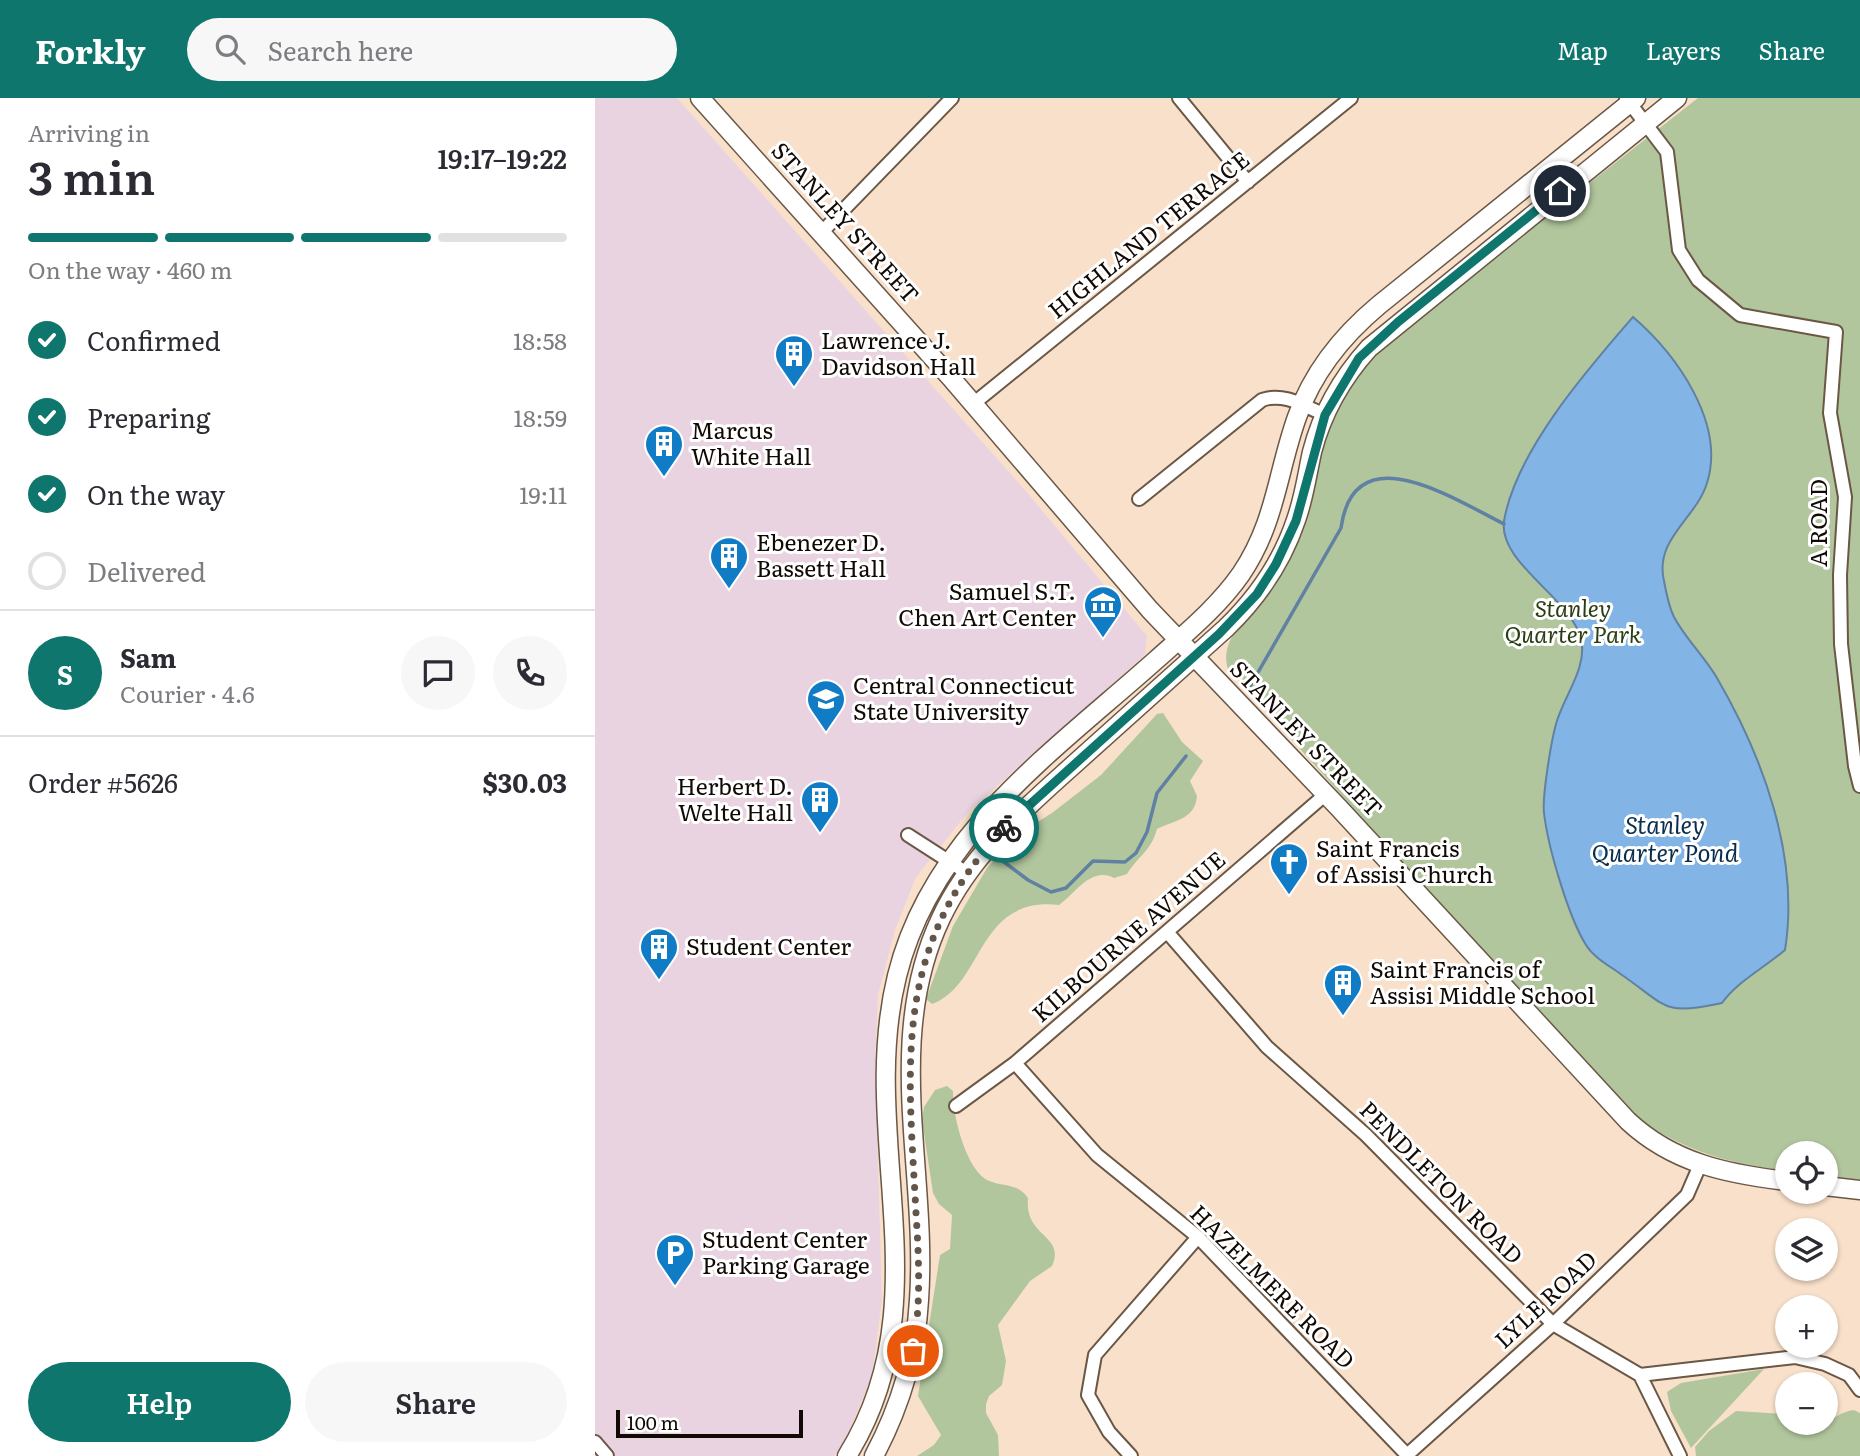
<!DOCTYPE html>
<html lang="en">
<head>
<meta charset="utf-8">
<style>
	:root { --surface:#fff; --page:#f7f7f7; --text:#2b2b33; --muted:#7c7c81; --line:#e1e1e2; --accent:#0f766e }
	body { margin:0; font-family:Literata,serif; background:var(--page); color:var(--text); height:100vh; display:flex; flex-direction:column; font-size:26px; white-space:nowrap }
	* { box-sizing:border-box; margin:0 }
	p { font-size:23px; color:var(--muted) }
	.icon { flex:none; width:38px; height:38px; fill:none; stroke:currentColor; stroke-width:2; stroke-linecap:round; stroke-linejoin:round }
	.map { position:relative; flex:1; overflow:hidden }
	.sheet { display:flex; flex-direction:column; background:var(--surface); width:595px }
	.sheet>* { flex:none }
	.fabs { position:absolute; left:1180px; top:1043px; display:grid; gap:14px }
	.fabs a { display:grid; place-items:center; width:63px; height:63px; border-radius:50%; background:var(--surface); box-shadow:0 2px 5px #0004; font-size:35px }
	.scale { position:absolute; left:21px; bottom:18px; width:187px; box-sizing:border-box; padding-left:7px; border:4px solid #110a04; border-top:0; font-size:19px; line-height:24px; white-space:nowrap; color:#110a04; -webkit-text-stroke:5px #fff; paint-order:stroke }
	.pin { position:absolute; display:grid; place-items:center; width:60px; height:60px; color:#fff; margin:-30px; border:4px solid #fff; border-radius:50%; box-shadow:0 2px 7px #0007 }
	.courier { position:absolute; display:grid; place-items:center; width:70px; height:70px; margin:-35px; border:5px solid #0f766e; border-radius:50%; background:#fff; color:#222; box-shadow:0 2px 9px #0007 }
	.headline em { font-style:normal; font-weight:600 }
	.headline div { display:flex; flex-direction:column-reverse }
	.headline { display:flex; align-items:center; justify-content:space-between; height:119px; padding:0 28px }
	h1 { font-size:46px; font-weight:600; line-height:52px }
	.bar { display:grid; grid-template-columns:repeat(4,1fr); gap:10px 7px; align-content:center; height:84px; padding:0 28px }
	.bar i { height:9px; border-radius:5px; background:var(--line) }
	.bar .selected { background:var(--accent) }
	.bar p { grid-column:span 4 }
	.line { display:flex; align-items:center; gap:18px; padding:0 28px; border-top:2px solid var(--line) }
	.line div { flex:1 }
	.round { display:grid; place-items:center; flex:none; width:74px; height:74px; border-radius:37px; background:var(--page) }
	ol { padding:0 28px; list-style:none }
	li { display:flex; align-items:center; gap:21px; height:77px }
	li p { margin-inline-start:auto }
	li .icon { padding:7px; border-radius:50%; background:var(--accent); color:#fff; stroke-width:4 }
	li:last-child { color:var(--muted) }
	li i { width:38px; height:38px; border:4px solid var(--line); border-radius:50% }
	.action { display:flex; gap:14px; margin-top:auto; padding:14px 28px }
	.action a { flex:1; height:80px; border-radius:42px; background:var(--accent); color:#fff; font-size:28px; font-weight:600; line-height:80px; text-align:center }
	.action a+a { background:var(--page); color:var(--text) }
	header { display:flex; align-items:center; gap:42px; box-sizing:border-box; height:98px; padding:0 35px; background:var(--accent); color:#fff }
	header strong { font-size:33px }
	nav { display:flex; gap:38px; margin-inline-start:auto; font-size:24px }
	.search { width:490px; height:63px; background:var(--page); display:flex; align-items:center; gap:18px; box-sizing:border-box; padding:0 24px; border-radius:38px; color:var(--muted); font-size:26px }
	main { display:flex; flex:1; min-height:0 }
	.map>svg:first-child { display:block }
</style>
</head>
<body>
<header>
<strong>Forkly</strong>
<div class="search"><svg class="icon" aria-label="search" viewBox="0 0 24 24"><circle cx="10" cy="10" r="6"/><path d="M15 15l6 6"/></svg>Search here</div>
<nav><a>Map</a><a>Layers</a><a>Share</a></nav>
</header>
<main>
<section class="sheet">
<div class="headline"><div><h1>3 min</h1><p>Arriving in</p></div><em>19:17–19:22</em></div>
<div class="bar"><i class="selected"></i><i class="selected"></i><i class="selected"></i><i></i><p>On the way · 460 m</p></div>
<ol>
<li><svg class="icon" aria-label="check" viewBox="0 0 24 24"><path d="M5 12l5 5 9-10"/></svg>Confirmed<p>18:58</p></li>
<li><svg class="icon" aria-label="check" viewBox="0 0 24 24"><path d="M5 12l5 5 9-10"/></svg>Preparing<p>18:59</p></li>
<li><svg class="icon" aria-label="check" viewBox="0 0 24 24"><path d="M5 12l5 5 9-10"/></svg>On the way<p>19:11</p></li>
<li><i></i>Delivered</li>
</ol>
<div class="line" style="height:126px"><b class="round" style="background:var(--accent);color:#fff">S</b><div><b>Sam</b><p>Courier · 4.6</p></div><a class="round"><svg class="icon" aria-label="chat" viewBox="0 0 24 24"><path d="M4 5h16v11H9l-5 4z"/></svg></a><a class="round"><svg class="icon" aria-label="phone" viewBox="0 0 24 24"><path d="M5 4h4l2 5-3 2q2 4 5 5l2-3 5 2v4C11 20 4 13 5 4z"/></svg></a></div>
<div class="line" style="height:91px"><div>Order #5626</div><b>$30.03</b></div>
<div class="action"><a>Help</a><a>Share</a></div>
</section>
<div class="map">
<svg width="1265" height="1358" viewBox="0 0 1265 1358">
	<rect width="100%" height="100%" fill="#f8e0ca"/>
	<path fill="#ead3e0" d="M0,0H82L429,391L552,538L550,557L374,713L321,779L300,832L283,897L280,960L287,1202L277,1278L248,1348L239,1358H0Z"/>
	<path fill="#b1c69d" d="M1103,0H1265V1084L1230,1079V1055H1192V1073C1138,1066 1094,1055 1048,1024L897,864L633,571C621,536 670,504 687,473C701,447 712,421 719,393C724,371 727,346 735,325C747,294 769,270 790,245Z
		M568,615L587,644L608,663L595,683L602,698C600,722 579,722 562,731C556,753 544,757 532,776L519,780C496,768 480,796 464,807C381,798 390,886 337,906L331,901L358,828L392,770L422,737L457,715L506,677L562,616Z
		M352,988L358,993C357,1016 371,1073 394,1083C409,1089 423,1085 433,1100C429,1140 471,1136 457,1168L435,1183L403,1227L411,1263L407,1287L394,1298L391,1306V1315L403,1337L404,1358H322L339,1347L346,1337L323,1298L345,1157L355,1151L357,1117L344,1106L338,1095L327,1022L329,1009L340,992Z
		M1169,1271L1096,1350L1076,1313L1072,1294L1086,1285Z
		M1259,1312L1265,1315V1358H1101L1100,1349L1114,1333L1141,1313L1189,1316L1192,1317V1325C1203,1325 1216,1327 1227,1325C1237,1323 1246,1313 1259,1312Z"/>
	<path fill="#83b4e6" stroke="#6181a2" stroke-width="2" d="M1038,219C1081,256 1131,325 1112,385C1101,421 1059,441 1069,483C1071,494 1074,509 1079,519C1090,540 1109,558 1122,580C1168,659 1205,759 1190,852C1169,870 1143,883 1127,905C1068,918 1073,909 1027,877C1015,868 999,860 991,847C973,818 953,749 949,715C947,699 956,644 961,626C968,599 993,570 986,541C976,500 903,465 909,423C921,353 992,272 1038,219Z"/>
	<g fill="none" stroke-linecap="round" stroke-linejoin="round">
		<path stroke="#6181a2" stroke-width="3.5" d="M654,590L746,430C759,335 859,401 909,426
			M409,764L433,782L456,794L471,790L498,763L530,764L541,755L552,734L562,695L591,658"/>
		<defs>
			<path id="street" d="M584,0L653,84
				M1031,0L1072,54L1084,152L1103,182L1145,217L1241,234L1235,315L1250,399L1245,477L1246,546L1260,668L1265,688
				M226,135L357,0
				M378,306L756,0
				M544,401L667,302C689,294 709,308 730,317
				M313,737L372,775
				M573,835L672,949L771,1037L958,1226L1045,1277L1085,1358
				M420,965L502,1057L603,1139L813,1358
				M361,1008L420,965L731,696
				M1045,1277L1200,1259L1230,1266L1254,1277L1265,1292
				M0,1344L12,1358
				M812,1357L958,1226L1092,1097L1105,1067
				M536,1358L514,1334L493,1297L500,1257L603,1139"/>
			<path id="secondary" d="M105,0L356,280L555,512L744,710L1033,1023C1078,1065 1132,1076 1192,1083
				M1230,1088L1265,1092
				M252,1358C349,1203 262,1040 302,878C336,738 459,653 561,562C591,535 623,509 646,476C681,424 682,375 702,319C718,274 748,237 784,207L1041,0
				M279,1358C305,1309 321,1257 324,1202C333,1073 288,942 346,820C377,754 432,709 485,661C533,618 582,574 631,530C662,500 687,464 701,422C709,400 712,377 717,354C727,315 747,280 774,250L1082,0"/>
		</defs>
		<use href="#street" stroke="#6b5745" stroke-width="16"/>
		<use href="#secondary" stroke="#6b5745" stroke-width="21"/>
		<use href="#street" stroke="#fff" stroke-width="12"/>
		<use href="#secondary" stroke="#fff" stroke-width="18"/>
	</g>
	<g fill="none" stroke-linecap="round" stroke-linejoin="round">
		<path stroke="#625549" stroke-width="7" stroke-dasharray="0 12.6" d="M318,1253C326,1207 324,1162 321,1115C313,963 297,851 409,730"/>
		<path stroke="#0f766e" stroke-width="9" d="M409,730L624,536L662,496L681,466L701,423L730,317L764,260L803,224L965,93"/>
	</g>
	<defs>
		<symbol id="building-pin" viewBox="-11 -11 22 30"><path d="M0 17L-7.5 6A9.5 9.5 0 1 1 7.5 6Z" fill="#117cc6" stroke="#fff"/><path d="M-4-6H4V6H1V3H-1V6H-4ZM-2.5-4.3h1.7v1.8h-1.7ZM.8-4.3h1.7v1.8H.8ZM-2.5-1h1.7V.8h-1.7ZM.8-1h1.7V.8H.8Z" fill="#fff"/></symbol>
		<symbol id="museum-pin" viewBox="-11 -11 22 30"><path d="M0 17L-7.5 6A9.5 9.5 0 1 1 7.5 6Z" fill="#117cc6" stroke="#fff"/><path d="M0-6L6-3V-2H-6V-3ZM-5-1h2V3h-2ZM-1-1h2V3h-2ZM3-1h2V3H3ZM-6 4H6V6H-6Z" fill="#fff"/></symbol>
		<symbol id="university-pin" viewBox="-11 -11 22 30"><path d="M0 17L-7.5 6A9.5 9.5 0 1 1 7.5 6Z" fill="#117cc6" stroke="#fff"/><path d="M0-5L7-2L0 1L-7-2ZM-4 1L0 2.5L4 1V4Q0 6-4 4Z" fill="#fff"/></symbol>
		<symbol id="church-pin" viewBox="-11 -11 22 30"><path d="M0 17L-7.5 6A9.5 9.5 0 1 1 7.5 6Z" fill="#117cc6" stroke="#fff"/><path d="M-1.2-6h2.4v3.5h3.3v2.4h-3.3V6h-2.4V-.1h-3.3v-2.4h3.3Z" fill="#fff"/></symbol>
		<symbol id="parking-pin" viewBox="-11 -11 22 30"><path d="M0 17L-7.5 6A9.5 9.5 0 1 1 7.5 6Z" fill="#117cc6" stroke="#fff"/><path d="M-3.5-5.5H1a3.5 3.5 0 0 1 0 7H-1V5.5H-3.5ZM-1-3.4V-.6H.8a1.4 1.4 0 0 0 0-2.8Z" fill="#fff"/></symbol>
	</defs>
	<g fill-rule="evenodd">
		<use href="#building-pin" x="177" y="234" width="44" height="60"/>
		<use href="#building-pin" x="47" y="324" width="44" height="60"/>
		<use href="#building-pin" x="112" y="436" width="44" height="60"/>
		<use href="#museum-pin" x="486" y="485" width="44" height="60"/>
		<use href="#university-pin" x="209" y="579" width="44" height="60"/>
		<use href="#building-pin" x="203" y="680" width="44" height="60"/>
		<use href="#church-pin" x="672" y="742" width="44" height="60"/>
		<use href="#building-pin" x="42" y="827" width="44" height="60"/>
		<use href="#building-pin" x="726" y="863" width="44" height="60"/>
		<use href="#parking-pin" x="58" y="1133" width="44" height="60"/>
	</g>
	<g text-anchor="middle" stroke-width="6" stroke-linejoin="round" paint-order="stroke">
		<g font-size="23" fill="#110a04" stroke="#fff">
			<text transform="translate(250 125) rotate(48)" y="8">STANLEY STREET</text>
			<text transform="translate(554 137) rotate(-39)" y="8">HIGHLAND TERRACE</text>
			<text transform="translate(1224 425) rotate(-90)" y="8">A ROAD</text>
			<text transform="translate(711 641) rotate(46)" y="8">STANLEY STREET</text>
			<text transform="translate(534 839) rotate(-41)" y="8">KILBOURNE AVENUE</text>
			<text transform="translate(846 1085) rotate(45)" y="8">PENDLETON ROAD</text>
			<text transform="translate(677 1189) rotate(45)" y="8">HAZELMERE ROAD</text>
			<text transform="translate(951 1202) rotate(-43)" y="8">LYLE ROAD</text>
		</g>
		<g font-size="23" fill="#110a04" stroke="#fff" text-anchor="start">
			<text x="226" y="251">Lawrence J.<tspan x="226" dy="26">Davidson Hall</tspan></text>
			<text x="96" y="341">Marcus<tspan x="96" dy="26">White Hall</tspan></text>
			<text x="161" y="453">Ebenezer D.<tspan x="161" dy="26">Bassett Hall</tspan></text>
			<text x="481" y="502" text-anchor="end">Samuel S.T.<tspan x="481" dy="26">Chen Art Center</tspan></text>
			<text x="258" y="596">Central Connecticut<tspan x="258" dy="26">State University</tspan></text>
			<text x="198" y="697" text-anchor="end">Herbert D.<tspan x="198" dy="26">Welte Hall</tspan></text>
			<text x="721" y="759">Saint Francis<tspan x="721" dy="26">of Assisi Church</tspan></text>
			<text x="91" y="857">Student Center</text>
			<text x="775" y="880">Saint Francis of<tspan x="775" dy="26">Assisi Middle School</tspan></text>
			<text x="107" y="1150">Student Center<tspan x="107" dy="26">Parking Garage</tspan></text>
		</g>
		<g font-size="23" font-style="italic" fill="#2b3e13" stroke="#fff">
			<text x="978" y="519">Stanley<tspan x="978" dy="26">Quarter Park</tspan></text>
		</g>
		<g font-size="24" font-style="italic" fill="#092e4e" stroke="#fff">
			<text x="1070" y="736">Stanley<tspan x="1070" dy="28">Quarter Pond</tspan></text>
		</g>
	</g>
</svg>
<div class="fabs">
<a><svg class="icon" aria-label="locate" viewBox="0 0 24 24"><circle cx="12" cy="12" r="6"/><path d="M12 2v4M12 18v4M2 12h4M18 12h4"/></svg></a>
<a><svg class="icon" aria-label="layers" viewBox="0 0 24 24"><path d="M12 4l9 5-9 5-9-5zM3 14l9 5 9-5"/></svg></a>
<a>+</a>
<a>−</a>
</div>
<div class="scale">100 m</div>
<div class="pin" style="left:318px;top:1253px;background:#ea580c"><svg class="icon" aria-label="bag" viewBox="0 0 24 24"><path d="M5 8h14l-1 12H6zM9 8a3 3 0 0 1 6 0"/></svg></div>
<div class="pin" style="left:965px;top:93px;background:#1f2937"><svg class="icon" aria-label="home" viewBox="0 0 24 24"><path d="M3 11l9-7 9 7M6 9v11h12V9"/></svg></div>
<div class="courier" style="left:409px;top:730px"><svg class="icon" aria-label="bike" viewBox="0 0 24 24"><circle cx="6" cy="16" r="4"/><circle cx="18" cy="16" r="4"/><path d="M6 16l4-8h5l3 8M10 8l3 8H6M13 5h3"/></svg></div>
</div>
</main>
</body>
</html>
